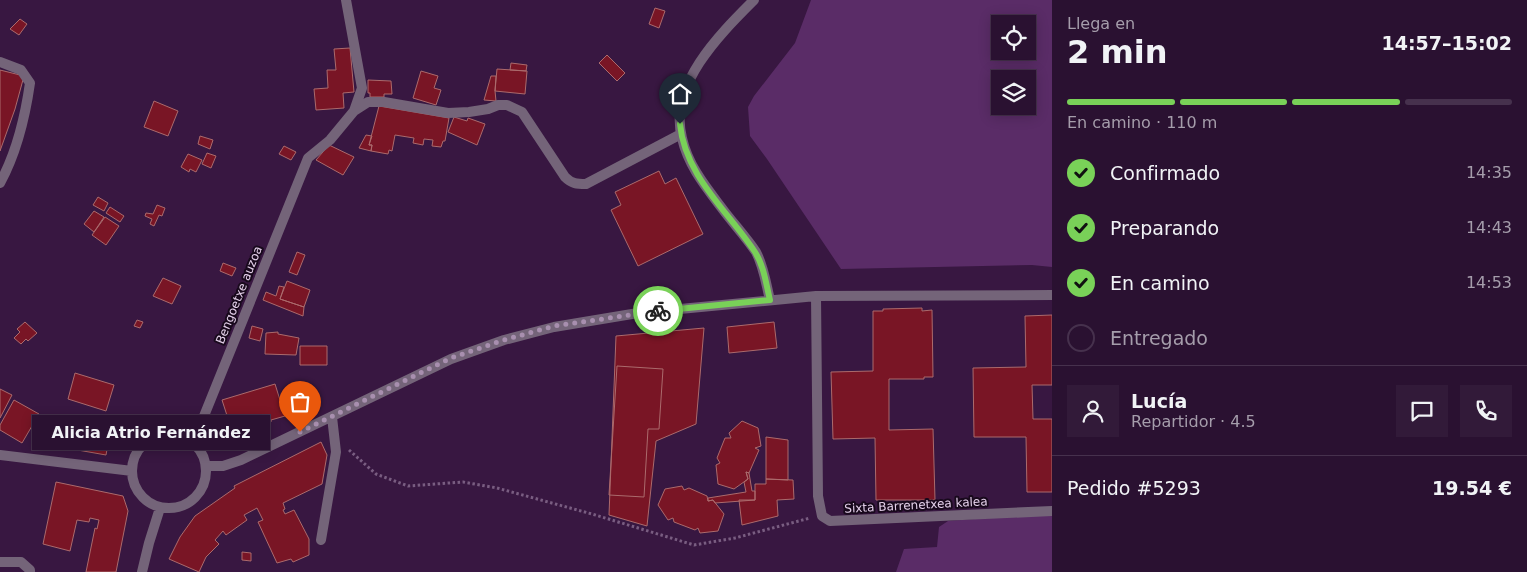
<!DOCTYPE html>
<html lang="es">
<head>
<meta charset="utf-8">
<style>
	:root { --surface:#2a1131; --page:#321a39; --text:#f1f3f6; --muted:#a59dab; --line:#46314d; --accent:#79d158 }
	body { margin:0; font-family:"DejaVu Sans",sans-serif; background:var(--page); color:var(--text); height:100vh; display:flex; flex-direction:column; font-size:19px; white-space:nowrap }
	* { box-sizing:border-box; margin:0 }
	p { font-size:16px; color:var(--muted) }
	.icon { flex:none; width:28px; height:28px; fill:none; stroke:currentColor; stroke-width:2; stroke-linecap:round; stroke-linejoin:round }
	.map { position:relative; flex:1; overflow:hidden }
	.drawer { display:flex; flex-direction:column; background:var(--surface); width:475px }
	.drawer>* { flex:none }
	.tools { position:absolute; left:991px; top:15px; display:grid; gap:10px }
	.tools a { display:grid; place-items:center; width:45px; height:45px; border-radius:0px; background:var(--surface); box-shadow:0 2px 12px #0003,0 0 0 1px var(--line); font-size:25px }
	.pin { position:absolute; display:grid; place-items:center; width:42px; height:42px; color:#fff; margin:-51px -21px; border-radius:50% 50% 50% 0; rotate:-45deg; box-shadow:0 0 5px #0007 }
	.pin .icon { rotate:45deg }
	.courier { position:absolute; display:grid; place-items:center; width:50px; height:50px; margin:-25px; border:4px solid #79d158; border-radius:50%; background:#fff; color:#222; box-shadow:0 1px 6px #0007 }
	.bubble { position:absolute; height:35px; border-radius:0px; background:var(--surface); box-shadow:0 2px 12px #0003,0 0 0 1px var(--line); font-size:16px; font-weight:800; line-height:35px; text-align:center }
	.summary em { font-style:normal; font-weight:800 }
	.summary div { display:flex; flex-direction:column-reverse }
	.summary { display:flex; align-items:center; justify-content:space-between; height:85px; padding:0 15px }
	h1 { font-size:32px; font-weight:800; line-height:38px }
	.bar { display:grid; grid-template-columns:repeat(4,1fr); gap:8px 5px; align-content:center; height:60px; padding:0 15px }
	.bar i { height:6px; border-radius:4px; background:var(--line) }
	.bar .selected { background:var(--accent) }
	.bar p { grid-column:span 4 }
	.line { display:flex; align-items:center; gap:12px; padding:0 15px; border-top:1px solid var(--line) }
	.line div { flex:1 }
	.round { display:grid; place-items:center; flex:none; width:52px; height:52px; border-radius:0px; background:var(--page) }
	ol { padding:0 15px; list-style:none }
	li { display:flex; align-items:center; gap:15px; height:55px }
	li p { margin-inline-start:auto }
	li .icon { padding:5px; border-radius:50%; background:var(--accent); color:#111; stroke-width:4 }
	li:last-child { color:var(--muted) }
	li i { width:28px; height:28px; border:2px solid var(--line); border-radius:50% }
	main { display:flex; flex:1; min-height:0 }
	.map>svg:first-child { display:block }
</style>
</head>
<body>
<main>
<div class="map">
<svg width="1052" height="572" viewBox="0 0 1052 572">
	<rect width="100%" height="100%" fill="#381741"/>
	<path fill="#5a2c67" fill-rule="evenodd" d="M811,0H1052V267L1032,265L841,269L767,159L750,136L748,107L754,96L795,43ZM1000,24H1028V51H1000ZM1000,79H1028V106H1000Z
		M1016,516H1052V572H896L904,549L937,547L939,527L948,521Z"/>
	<path fill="#791525" stroke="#ab6a6c" d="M655,8L665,11L659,28L649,24Z
		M20,19L27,24L19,35L10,29Z
		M350,48L354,92L343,93L344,108L316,110L314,89L328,88L327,70H336L334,49Z
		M607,55L625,73L617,81L599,63Z
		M511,63L527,65L526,71L510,70Z
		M497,69L527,71L525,94L495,91Z
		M0,70L24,76L15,109L0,151Z
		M421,71L438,76L434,88L441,90L436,105L413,98Z
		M491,76H496L495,91L496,101L484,100Z
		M368,80L391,81L392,94H384V97H370V93H368Z
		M154,101L178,111L168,136L144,127Z
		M379,106L449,118L445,141H443L441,147L432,146L433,140L424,139L423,145L413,143L414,138L395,135L392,151L389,150L388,154L371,151L372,145H369Z
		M454,117L467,121L468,118L485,124L477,145L448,132Z
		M366,135L372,136L369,145H372L371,151L359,148Z
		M200,136L213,140L210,149L198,144Z
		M329,145L354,157L343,175L316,160Z
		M284,146L296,152L291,160L279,154Z
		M207,153L216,156L211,168L202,164Z
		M188,154L202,160L196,172L190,169L189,172L181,167Z
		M659,171L665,184L676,178L703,234L638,266L611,210L621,205L615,192Z
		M98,197L108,203L104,211L93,205Z
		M157,205L165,208L162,216L159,215L154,226L150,224L152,219L145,216L146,213L153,214Z
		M110,207L124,216L120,222L106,213Z
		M94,211L104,217L94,232L84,224Z
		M105,217L119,226L106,245L92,235Z
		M297,252L305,255L297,275L289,272Z
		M223,263L236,268L232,276L220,271Z
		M163,278L181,286L172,304L153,296Z
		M287,281L310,290L304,307L280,299Z
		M279,286L284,287L280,299L304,307L303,316L263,300L266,292L276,296Z
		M922,308V311L932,310L933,377H924V379H889V430L933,429L935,500H876L875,438L833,439L831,372L873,371V311H883V309Z
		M1052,315V385H1032L1033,419H1052V492H1027L1026,437H974L973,368L1026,367L1025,316Z
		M137,320L143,322L140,328L134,326Z
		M25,322L37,333L28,341L26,339L21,344L14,338L20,332L17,329Z
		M774,322L777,348L729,353L727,327Z
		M252,326L263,329L260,341L249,338Z
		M704,328L696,424L656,441L647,526L609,515L616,336Z
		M278,332V334L299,338L296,355L265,354L266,333Z
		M300,346H327V365H300Z
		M617,366L663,369L659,429H648L644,497L609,495Z
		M75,373L114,385L106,411L68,399Z
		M275,384L285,416L271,420V422L261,425V423L255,426L232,431L222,400Z
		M0,389L12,395L0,418Z
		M14,400L39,414L22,443L0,430V425Z
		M60,419L111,427L106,455L55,446Z
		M742,421L758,428L761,446L755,448L759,450L749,473L746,472L748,479L734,489L718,484L716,465L720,463L717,458L725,438H731L729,433Z
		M766,437L788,440V480L766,479Z
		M321,442L327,455L322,484L283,503L285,509L283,510L285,514L294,510L309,539V555L293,562L291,559L277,563L258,522L263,520L257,508L244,515L247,520L226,535L223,531L215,540L219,544L206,557L199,572L169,559L180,537L195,516L235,488L234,486Z
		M746,472L749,473L752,491H755V500L715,503L713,500L708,501V498L746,492L744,482L748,479Z
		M766,479L793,480L794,499L777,500L778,516L742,525L739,500H755V484H766Z
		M56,482L123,496L128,511L116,572H86L95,528L97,529L99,520L90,518L89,522L77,520L70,551L43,544Z
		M682,486L684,490L689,488L707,496L708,501L713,500L724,514L718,531L700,533L698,528L695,530L674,522L673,518L668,520L658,505L665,489Z
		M242,552L251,553V561L242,560Z"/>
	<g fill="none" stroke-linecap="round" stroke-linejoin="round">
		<path stroke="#795d81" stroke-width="3" stroke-dasharray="2.5 2.5" stroke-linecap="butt" d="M349,450L376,474L408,486L463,482L497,488L592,514L694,545L735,538L810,518"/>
		<path stroke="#746479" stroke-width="10" d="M0,562H21L30,570V572"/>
		<path stroke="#746479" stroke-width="10" d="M754,0C720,34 668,85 682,138C688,165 705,186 721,207C732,222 746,237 756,252C764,267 766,284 770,300
			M0,62L21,70L30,83C25,118 17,152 0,183
			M354,111L368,102H384L448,113L469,112L488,109L498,105H507L522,112L565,177C572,184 577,184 586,184L681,134
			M816,296L818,496L822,516L830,521L1052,511
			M132 471a37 37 0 1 1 74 0a37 37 0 1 1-74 0Z
			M187,438L202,421L308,158L330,140L354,111L362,88L346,0
			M0,455L132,471
			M207,466H223L241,460L451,359L504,340L554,327L638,313L816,296L1052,295
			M321,540L336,452L332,417
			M142,572L149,543L160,508"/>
	</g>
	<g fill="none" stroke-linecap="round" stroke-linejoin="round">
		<path stroke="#a88faf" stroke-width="5" stroke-dasharray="0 9" d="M300,432L451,358L504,340L554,326L658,311"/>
		<path stroke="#79d158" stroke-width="6" d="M658,311L770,300C766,284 764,266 755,252C728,211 685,176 680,124"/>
	</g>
	<g text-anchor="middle" stroke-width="4" stroke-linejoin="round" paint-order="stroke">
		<g font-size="12" fill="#e4d0ea" stroke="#18091c">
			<text transform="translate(239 295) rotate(-68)" y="4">Bengoetxe auzoa</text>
			<text transform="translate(916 505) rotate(-3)" y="4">Sixta Barrenetxea kalea</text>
		</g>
	</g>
</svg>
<div class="tools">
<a><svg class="icon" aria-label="locate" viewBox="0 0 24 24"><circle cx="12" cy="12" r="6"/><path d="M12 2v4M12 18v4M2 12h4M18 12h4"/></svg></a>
<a><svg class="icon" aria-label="layers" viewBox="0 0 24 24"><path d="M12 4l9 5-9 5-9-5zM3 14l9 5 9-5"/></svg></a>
</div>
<div class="pin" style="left:300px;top:432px;background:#ea580c"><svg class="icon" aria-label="bag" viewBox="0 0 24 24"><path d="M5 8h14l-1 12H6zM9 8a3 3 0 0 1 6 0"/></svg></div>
<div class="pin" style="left:680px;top:124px;background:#1f2937"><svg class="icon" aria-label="home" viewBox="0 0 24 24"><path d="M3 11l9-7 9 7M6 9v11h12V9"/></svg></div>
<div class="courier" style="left:658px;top:311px"><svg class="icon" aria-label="bike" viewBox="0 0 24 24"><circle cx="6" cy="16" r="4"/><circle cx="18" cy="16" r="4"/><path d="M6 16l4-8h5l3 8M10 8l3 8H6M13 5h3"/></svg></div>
<div class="bubble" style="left:32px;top:415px;width:238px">Alicia Atrio Fernández</div>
</div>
<section class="drawer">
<div class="summary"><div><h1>2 min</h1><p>Llega en</p></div><em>14:57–15:02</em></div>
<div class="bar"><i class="selected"></i><i class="selected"></i><i class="selected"></i><i></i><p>En camino · 110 m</p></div>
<ol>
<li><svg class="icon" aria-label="check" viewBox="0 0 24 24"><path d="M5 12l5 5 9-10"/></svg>Confirmado<p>14:35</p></li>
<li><svg class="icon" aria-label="check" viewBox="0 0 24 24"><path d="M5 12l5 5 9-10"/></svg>Preparando<p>14:43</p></li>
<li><svg class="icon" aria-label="check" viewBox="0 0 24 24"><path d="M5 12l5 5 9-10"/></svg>En camino<p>14:53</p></li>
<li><i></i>Entregado</li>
</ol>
<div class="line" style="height:90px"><a class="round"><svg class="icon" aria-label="person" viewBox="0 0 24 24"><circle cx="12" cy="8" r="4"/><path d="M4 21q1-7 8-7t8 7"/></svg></a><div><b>Lucía</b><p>Repartidor · 4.5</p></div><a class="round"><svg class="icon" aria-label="chat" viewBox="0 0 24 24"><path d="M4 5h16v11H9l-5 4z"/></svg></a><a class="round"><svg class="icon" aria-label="phone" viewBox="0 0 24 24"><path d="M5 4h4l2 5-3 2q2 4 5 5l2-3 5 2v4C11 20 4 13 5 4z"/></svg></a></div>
<div class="line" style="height:65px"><div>Pedido #5293</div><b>19.54 €</b></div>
</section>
</main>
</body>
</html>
